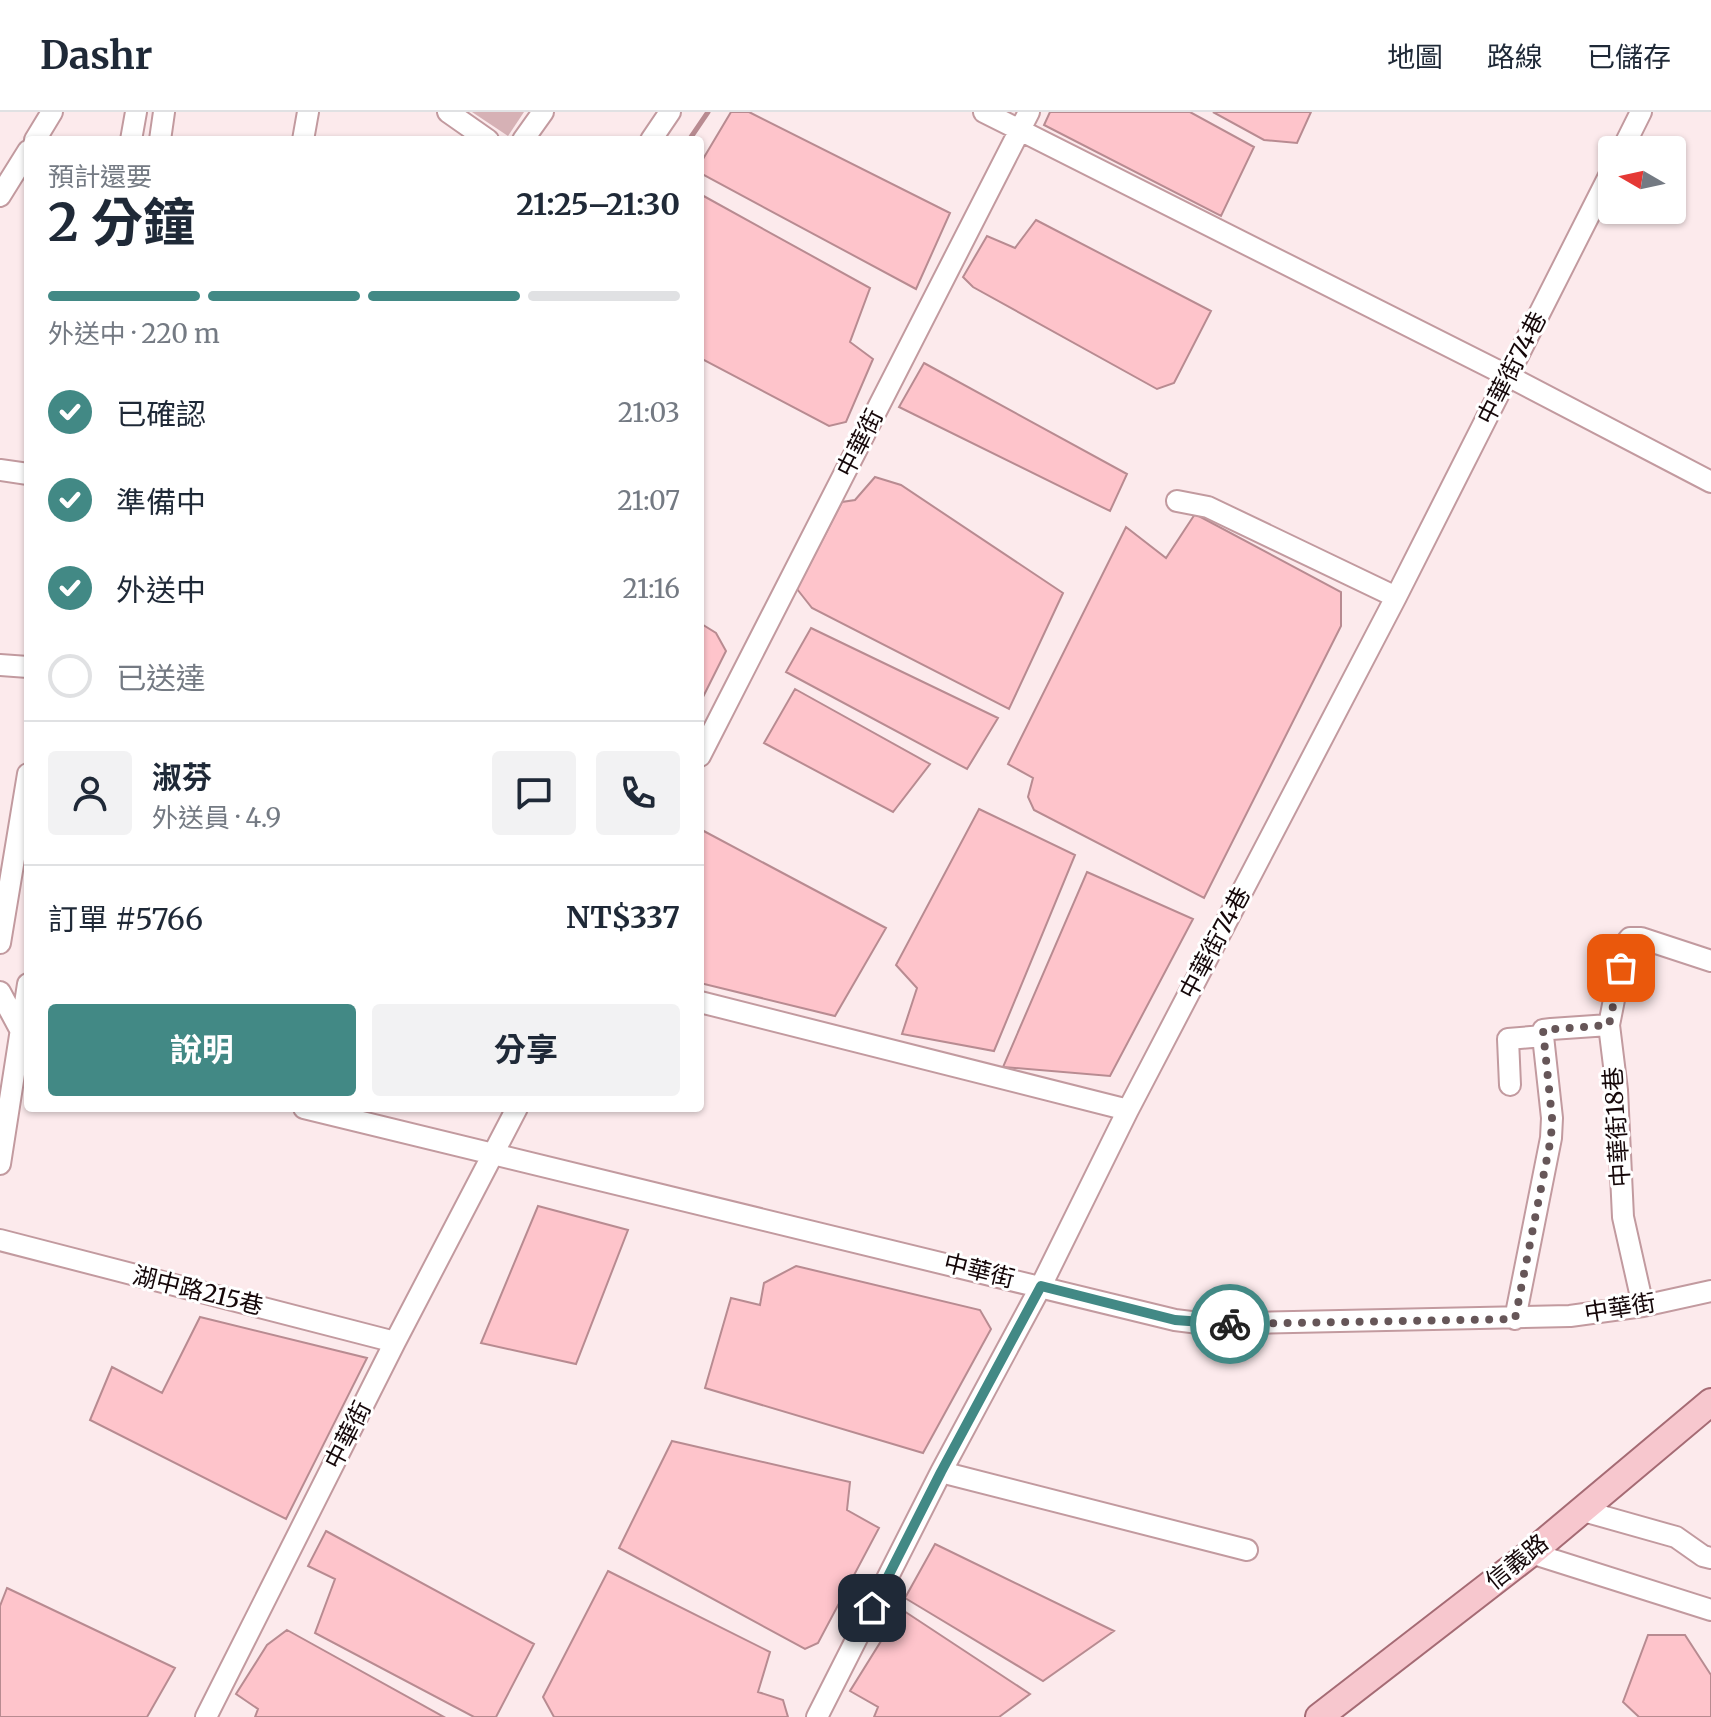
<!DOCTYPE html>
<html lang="zh-TW">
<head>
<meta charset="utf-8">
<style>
	:root { --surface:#fff; --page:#f2f2f3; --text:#1f2937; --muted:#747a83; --line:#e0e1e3; --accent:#428985 }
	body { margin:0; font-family:Merriweather,"Noto Sans TC",serif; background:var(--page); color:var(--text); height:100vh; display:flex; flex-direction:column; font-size:30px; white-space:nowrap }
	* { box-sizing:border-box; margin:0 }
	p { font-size:26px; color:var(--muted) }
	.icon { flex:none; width:44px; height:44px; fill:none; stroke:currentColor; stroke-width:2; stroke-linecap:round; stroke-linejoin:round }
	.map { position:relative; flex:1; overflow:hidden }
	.details { position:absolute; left:24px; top:24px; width:680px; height:976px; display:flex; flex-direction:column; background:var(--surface); border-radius:8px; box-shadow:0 2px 6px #0004 }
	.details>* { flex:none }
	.needle { width:52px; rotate:279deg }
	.fabs { position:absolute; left:1598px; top:24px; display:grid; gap:16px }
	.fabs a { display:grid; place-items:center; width:88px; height:88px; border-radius:8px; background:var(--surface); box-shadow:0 2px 6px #0004; font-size:40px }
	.pin { position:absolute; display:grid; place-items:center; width:68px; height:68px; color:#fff; margin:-34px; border-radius:16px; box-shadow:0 4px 12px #0006 }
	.courier { position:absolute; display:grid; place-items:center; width:80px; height:80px; margin:-40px; border:6px solid #428985; border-radius:50%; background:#fff; color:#222; box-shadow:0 2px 10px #0007 }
	.summary em { font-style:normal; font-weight:700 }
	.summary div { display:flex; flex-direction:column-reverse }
	.summary { display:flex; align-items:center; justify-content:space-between; height:136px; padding:0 24px }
	h1 { font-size:52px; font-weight:700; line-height:60px }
	.bar { display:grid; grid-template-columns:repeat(4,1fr); gap:12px 8px; align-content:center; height:96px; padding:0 24px }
	.bar i { height:10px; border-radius:6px; background:var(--line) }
	.bar .active { background:var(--accent) }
	.bar p { grid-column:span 4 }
	.line { display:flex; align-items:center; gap:20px; padding:0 24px; border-top:2px solid var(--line) }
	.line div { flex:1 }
	.round { display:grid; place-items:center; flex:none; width:84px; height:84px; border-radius:8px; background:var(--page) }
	ol { padding:0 24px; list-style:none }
	li { display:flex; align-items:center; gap:24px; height:88px }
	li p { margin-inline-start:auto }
	li .icon { padding:8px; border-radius:50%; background:var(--accent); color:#fff; stroke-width:4 }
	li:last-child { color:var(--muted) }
	li i { width:44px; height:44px; border:4px solid var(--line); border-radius:50% }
	.primary-button { display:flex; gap:16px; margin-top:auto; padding:16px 24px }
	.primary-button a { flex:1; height:92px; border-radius:8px; background:var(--accent); color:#fff; font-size:32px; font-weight:700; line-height:92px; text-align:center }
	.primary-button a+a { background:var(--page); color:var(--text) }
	header { display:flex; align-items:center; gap:48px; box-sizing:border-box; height:112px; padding:0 40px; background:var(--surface); border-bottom:2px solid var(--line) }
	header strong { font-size:38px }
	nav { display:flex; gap:44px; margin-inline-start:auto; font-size:28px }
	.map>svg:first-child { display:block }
</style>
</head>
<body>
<header>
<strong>Dashr</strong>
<nav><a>地圖</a><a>路線</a><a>已儲存</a></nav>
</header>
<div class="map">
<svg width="1711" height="1605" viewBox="0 0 1711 1605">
	<rect width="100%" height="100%" fill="#fceaec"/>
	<path fill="#d6b1b5" d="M472,0H524L508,24Z"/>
	<path fill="#fec4cb" stroke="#b88b91" stroke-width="2" d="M731,0H749L950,101L916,177L700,61V52Z
		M1050,0H1190L1254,35L1221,104L1044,13Z
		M1213,0H1311L1297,31L1264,28Z
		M700,82L870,176L850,230L873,247L846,310L829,314L700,246Z
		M1036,108L1211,199L1174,271L1157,277L973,175L963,165L987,124L1015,136Z
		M924,251L1127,362L1110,399L899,295Z
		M875,365L901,373L1063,481L1009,597L812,496L797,477L842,390L855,388Z
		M1195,402L1341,480V514L1204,786L1034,698L1028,685L1033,666L1008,652L1126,415L1166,446Z
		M700,511L716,521L726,539L700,591Z
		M811,516L998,606L967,657L786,560Z
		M795,577L930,652L893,700L764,631Z
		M979,697L1075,743L994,939L902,922L917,876L896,853Z
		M700,717L886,816L835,904L700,871Z
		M1087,760L1193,807L1110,964L1003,955Z
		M538,1094L628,1118L576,1252L481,1231Z
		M796,1154L980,1198L991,1217L923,1341L705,1276L731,1186L760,1193L764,1171Z
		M200,1205L367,1246L286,1407L90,1308L112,1255L162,1281Z
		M672,1329L850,1370L847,1398L879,1416L818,1531L805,1537L619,1436Z
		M326,1419L534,1532L496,1605H474L315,1521L335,1467L308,1454Z
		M935,1432L1114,1519L1043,1569L905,1486Z
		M608,1459L770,1540L758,1580L783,1588L788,1605H554L543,1585Z
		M7,1476L175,1556L147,1605H0V1494Z
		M901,1497L1030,1582L999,1605H874L878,1595L850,1579Z
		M287,1518L444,1605H255L258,1597L236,1582L267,1533Z
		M1648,1523H1685L1711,1563V1605H1639L1623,1590Z"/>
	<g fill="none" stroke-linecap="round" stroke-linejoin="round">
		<path stroke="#b88b91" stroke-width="5" d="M689,28L708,0"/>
		<defs>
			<path id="minor" d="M448,0L488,28
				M984,0L1508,264L1711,370
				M35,28L52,0
				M131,28L136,0
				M160,28L164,0
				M303,28L308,0
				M523,28L543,0
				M651,28L670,0
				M1622,38L1641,0
				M0,84L28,39
				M0,358L28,362
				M1177,389L1208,395L1396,485
				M0,553L28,555
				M700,644L1029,0
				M0,831L28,662
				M0,880L22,921
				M700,890L1128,998
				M1510,973L1508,927L1543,924V918L1551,917L1609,913
				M304,996L1175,1208L1207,1212L1570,1204L1643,1194L1711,1179
				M0,1052L28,872
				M0,1128L395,1230
				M1643,1194L1623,1105L1617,978L1609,913L1625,832L1630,826H1641L1711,849
				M1515,1207L1551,1026L1552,1006L1543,924
				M941,1360L1247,1438
				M1580,1398L1676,1425L1703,1444L1711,1446
				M1531,1441L1711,1498
				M206,1605L395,1230L517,996
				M817,1605L941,1360L1041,1174L1128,998L1396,485L1612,58"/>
			<path id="major" d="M1319,1605L1531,1441L1711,1290"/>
		</defs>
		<use href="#minor" stroke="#c29a9f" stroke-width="24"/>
		<use href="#major" stroke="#a56b74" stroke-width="30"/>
		<use href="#minor" stroke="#fff" stroke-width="20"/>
		<use href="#major" stroke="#f7c7ce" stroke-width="26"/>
	</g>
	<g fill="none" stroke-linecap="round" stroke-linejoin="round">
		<path stroke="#665658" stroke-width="8" stroke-dasharray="0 14.4" d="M1230,1212L1515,1207L1551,1026L1552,1006L1543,918L1609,913L1621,856"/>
		<path stroke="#428985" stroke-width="10" d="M872,1496L941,1360L1041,1174L1175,1208L1230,1212"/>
	</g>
	<g text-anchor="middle" stroke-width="6" stroke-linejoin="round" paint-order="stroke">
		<g font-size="24" fill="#150709" stroke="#fff">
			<text transform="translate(1512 256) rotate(-63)" y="8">中華街74巷</text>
			<text transform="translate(860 331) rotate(-63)" y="8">中華街</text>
			<text transform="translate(1215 831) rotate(-62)" y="8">中華街74巷</text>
			<text transform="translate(1617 1015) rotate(-94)" y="8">中華街18巷</text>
			<text transform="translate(979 1159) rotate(14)" y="8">中華街</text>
			<text transform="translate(198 1179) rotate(14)" y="8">湖中路215巷</text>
			<text transform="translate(1620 1196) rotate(-9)" y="8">中華街</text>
			<text transform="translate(348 1323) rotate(-63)" y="8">中華街</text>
			<text transform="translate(1517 1450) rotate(-39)" y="8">信義路</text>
		</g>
	</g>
</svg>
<div class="fabs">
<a><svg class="needle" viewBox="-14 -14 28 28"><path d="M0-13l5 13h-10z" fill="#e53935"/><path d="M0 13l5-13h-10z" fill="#747a83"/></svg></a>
</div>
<div class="pin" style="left:1621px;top:856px;background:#ea580c"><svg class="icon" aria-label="bag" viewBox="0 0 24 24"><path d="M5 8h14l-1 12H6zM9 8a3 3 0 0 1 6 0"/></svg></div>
<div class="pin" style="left:872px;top:1496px;background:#1f2937"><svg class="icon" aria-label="home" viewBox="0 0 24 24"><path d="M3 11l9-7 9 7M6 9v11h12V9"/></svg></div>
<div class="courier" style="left:1230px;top:1212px"><svg class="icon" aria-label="bike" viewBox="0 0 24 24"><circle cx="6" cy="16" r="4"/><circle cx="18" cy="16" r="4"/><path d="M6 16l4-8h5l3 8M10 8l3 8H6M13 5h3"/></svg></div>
<section class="details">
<div class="summary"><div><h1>2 分鐘</h1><p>預計還要</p></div><em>21:25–21:30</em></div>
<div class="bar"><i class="active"></i><i class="active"></i><i class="active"></i><i></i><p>外送中 · 220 m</p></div>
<ol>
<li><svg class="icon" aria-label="check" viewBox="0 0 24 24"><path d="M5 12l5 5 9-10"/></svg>已確認<p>21:03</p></li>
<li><svg class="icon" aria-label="check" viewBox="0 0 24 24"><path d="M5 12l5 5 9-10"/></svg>準備中<p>21:07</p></li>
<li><svg class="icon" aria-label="check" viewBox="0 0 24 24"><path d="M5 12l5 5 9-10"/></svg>外送中<p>21:16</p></li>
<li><i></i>已送達</li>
</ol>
<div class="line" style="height:144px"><a class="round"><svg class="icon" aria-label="person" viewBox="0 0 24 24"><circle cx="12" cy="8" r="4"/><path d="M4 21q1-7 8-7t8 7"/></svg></a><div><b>淑芬</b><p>外送員 · 4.9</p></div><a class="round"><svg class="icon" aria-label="chat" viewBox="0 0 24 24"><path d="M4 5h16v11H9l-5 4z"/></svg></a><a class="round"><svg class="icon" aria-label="phone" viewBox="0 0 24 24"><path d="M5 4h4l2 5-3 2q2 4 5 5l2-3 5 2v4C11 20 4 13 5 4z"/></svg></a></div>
<div class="line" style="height:104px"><div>訂單 #5766</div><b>NT$337</b></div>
<div class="primary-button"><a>說明</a><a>分享</a></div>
</section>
</div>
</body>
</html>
